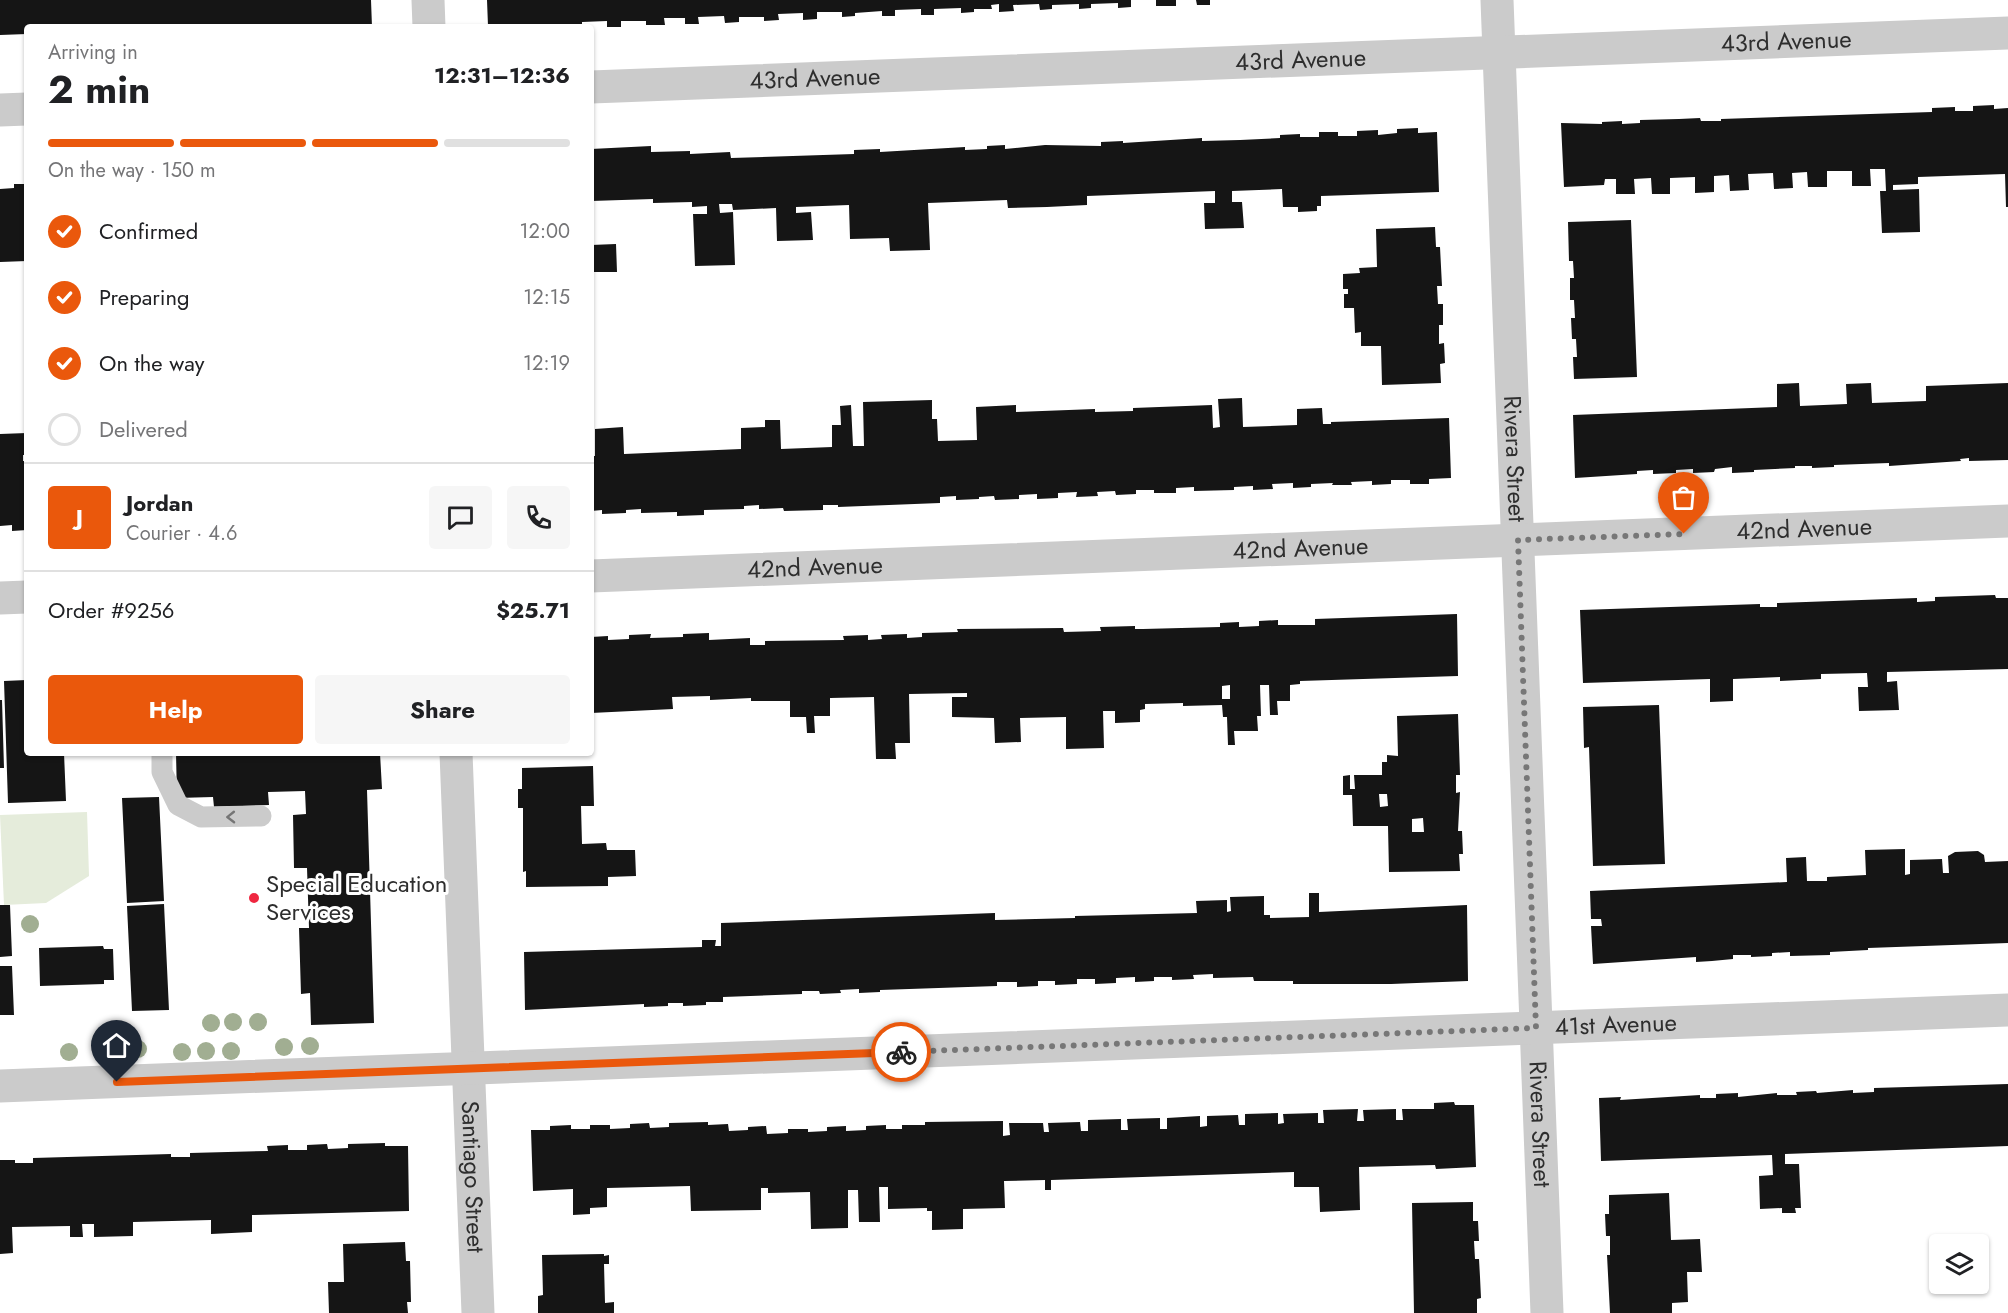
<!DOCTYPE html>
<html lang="en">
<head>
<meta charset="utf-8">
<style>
	:root { --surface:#fff; --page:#f6f6f6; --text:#202124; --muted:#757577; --line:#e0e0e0; --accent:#ea580c }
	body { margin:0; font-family:Jost,sans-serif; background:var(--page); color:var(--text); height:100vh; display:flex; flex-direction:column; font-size:22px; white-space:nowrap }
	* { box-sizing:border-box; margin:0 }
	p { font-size:20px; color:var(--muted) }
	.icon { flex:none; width:33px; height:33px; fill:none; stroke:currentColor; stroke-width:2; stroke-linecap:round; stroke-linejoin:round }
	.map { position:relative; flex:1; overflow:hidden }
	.details { position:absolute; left:24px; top:24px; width:570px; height:732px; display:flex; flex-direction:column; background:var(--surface); border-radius:6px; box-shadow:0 2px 4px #0004 }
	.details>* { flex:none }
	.buttons { position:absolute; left:1929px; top:1234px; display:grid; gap:12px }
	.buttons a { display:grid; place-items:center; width:60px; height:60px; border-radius:6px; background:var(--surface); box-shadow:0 2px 4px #0004; font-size:30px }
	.pin { position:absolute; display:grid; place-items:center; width:51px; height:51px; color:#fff; margin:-62px -26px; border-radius:50% 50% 50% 0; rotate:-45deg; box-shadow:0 0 6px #0007 }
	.pin .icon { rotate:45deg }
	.courier { position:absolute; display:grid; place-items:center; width:60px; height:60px; margin:-30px; border:4px solid #ea580c; border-radius:50%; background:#fff; color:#222; box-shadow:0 2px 8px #0007 }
	.summary em { font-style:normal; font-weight:700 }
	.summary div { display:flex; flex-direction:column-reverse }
	.summary { display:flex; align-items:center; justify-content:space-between; height:102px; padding:0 24px }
	h1 { font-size:39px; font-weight:700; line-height:45px }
	.bar { display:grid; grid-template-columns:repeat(4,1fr); gap:9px 6px; align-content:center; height:72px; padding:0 24px }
	.bar i { height:8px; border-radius:4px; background:var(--line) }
	.bar .selected { background:var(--accent) }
	.bar p { grid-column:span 4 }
	.line { display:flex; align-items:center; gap:15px; padding:0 24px; border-top:2px solid var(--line) }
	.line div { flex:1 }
	.round { display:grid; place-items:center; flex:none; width:63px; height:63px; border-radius:6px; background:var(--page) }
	ol { padding:0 24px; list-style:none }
	li { display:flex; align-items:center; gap:18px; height:66px }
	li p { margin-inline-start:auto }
	li .icon { padding:6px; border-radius:50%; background:var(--accent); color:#fff; stroke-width:4 }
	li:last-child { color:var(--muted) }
	li i { width:33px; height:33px; border:3px solid var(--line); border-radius:50% }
	.primary-button { display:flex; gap:12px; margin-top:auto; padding:12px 24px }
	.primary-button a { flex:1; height:69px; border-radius:6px; background:var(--accent); color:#fff; font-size:24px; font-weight:700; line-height:69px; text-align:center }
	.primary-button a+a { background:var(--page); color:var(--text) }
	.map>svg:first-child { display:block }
</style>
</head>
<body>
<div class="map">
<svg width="2008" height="1313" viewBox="0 0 2008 1313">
	<rect width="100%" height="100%" fill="#fff"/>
	<path fill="#e5ecdb" d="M87,812L89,876L46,903L4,905L0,815Z"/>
	<path fill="#151515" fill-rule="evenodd" d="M0,0H371L372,27H27V34L0,35Z
		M487,0H1131V7L1118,8V3L1091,4V8L1079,9V4L1052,5V9L1040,10L1039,4L1013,5L1014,11L999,12V4L991,5L992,9H974V12L961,13V8L934,9V15H921V9L895,10V16H882V11L855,13V16L842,17V12H817V19L803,20V13L778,14L779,20L764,21V17H739V22L725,23L724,16L698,17L699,24H685V18H664L665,25H646V21H621V27H607V21L582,22V27H567V25L542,27H515V25L488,26Z
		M1156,0H1176V6H1156Z
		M1196,0H1210V5H1197Z
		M1994,105V109L2008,108V207H2006L2005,174L1918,177V184L1893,185V190L1919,189L1920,232L1882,233L1880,191H1886L1885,169H1870L1871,186H1852V171H1827V187H1808L1807,172L1792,173L1793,188L1774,189L1773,173L1748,174L1749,190L1730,191L1729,175L1714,176V192L1695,193V177L1670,178V194H1652L1651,178L1634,179L1635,194H1616V179H1605L1604,185L1564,187L1561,123L1602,124V122L1622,121V124L1640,123V120L1679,119L1700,118L1701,121H1721V119L1932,112V108L1955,107V111H1973V106Z
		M1418,128V133L1437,132L1439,192L1321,196V206H1317V211L1298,212V207H1283L1282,189L1232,191V202H1242L1244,228L1205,229L1204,203H1215V191L1087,196V205L1047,207L1008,208L1007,200L928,203L930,250L890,251L889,238L850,239L849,205L796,207V213L811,212L813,240L777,241L776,208L733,210L732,204H719L720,213L733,212L735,265L695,266L693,214H707V206L692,207V202L653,203V199L591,201V149L651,146V152L690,151V154L730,152L731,158L854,154V150L880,149V152L965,147V150L987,149V146L1005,145V149L1045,145L1101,146V142L1123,141V143L1202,138V141L1240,140L1280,138V135L1300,134V137H1319V132H1338V136H1357V131L1378,130V135L1397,133V129Z
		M14,184H27V261L0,262V189L14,188Z
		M1631,220L1637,377L1574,379L1573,357H1577L1576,339H1572L1571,318H1575L1574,300H1570V278H1574L1573,261H1569L1568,222Z
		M1435,227L1436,247H1440L1442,286H1437L1438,304H1443V325H1439V344L1444,343L1445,363L1440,364L1441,383L1382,385L1381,346H1361V332L1355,333L1354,308H1344V294H1348V289H1343V274L1360,273L1359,268L1377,267L1376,229Z
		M616,244L617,272H591V245Z
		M1799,383L1800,406L1847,404L1846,384L1871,383L1872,403L1926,401V386L2008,383V460L1969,461V458L1960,459L1961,461L1889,466V463L1834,465V467L1812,468V466H1795V468L1754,470V472L1732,473V467L1715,469L1714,472L1693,473V469L1676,470V473L1653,474V470L1637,471V474L1575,478L1573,415L1777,407V384Z
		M1242,398L1243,427L1297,425V409L1322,408L1323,424H1331V422L1449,418L1451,478L1429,479V484H1410V480H1391V484L1372,485V481L1351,482L1352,485H1332L1333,483L1311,484V487L1293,488V483L1272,484L1273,489L1253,490V486L1234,487V490L1194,491V487L1176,488V493H1154V490H1136V494L1116,495L1115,491L1097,492L1098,496L1076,497L1077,492L1058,493V498L1037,499V494L1019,495V499L995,500L994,496L979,497V499L956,500V496L940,497V503L838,507V505H823V510L784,511L783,508L759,509V505L744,506V509L704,510V515L677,516V512L641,513V509L626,510V513L602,514V510L591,511V456H595V429L623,427L624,454L741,449V428L765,427V420H780L781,449L832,447V425H841L840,406L851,405L853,446H864L863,402L932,400V419H937L938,441L977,440L976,407L1016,405V412L1095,409V412L1133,411V408L1212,405L1213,428L1220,427L1218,399Z
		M27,433V455H23V461H27V530L12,531V525L0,526V434Z
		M1995,595L1996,598H2008V669L1887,672V682L1897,681L1899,710L1859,711L1858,687H1868L1867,673L1821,674V679L1780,681V677L1733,679V701L1710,702V679L1583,683L1580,610L1760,604V607H1777V603L1917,598V602L1935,601V597Z
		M1457,614L1458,676L1300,681V684L1290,685V701H1277L1278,715H1270L1269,685H1260L1261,716H1257L1258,731H1234L1235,745H1228L1227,717H1223L1222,705L1183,706V703L1145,704V709L1140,710V722L1115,723V711H1103L1104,748L1066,749V717L1020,718L1021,742L995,743L994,718L952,717V697H967V693L909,694L910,743H895L896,759H876L874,697L830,698V716H814L815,733H807L806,717H790V701H751V698L710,700V696L672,697L673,709L591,713V637L608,636V640L629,639V635L651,634L650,638L683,637V634L709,633V640L750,638V645H765V641L844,640L843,636L868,635V640L882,639L881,635L907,634V638L922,637V633L958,632L957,629L1063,628L1064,632L1101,631L1100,627L1135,626V629H1143L1220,627V623L1239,622V627L1259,626V621L1278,620V625H1315V619ZM1230,685V699H1222V686Z
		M27,680V753H64L66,801L8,803L4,681Z
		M0,700H2L4,768H0Z
		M1659,705L1665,864L1593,866L1589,747L1584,748L1583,707Z
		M1458,714L1460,775H1456V793L1460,792L1458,831H1462L1463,854H1459L1460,871L1389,872L1388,826H1353L1352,795H1343V776L1350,775V789H1355L1354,775H1382V762H1387V755L1398,756L1397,716ZM1379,794H1387L1388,806L1380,807ZM1423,818L1424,832H1412V819Z
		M176,753H380L382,789L367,790L374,1023L311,1025L310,993L301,994L299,928H309L307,868H294L293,815L306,814L305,791L268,792L269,805L214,807L213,797L177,798Z
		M593,766L594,806H581L582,844L606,843L607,850H635L636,876L608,877V886L526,887V871L523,872V808H518V789H522V768Z
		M159,797L164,901L127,903L122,798Z
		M1905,849V875L1910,874V860L1942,859L1943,873H1949L1948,856L1955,852L1978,851L1984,855L1985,862L2008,861V943L1868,948V950L1830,952V955L1790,956V952L1772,953V956L1751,957V955H1733V959L1712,961L1696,962V957L1593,964L1591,926H1602L1601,919H1591L1590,891L1787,882L1786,858L1806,857L1807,881H1827V877L1866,875L1865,850Z
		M1309,893H1319V912L1467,905L1468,981L1391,984H1293V981H1254L1253,977L1213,978V974L1193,975L1194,979L1172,980V977H1154V981L1135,982V977L1116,978V983L1095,984V979H1077V984L1055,985V981H1038V986L1017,987V982H997V986L880,990V992L859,993V989L840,990L841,993L820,994L819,991H802V994L723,997V1002H706V1005L683,1006V1003H668V1006L644,1007V1004L525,1010L524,952L702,947V940H716L715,946H721V923L995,913V920L1075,918V916L1197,913L1196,901L1227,900V912L1231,911L1230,897L1264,896V915H1270V918L1309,917Z
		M164,904L169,1010L132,1011L127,906Z
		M0,905H10L12,956L0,957Z
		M103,946L104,949H113L114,980H104V984L40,986L39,948Z
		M0,966H12L14,1015H0Z
		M2008,1084V1146L1785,1154V1164H1799L1801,1208H1795L1796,1213H1782V1208L1760,1209L1759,1176L1773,1175L1772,1155L1601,1161L1599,1098L1621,1097L1620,1100L1700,1095V1098H1716V1094L1738,1093V1097L1777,1093V1095H1797L1796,1092L1816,1091L1817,1093L1853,1090V1093L1874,1092V1088Z
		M1454,1102L1455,1105H1474L1476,1167L1436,1169L1435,1165L1359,1167L1360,1210L1320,1212L1319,1187H1294V1172L1051,1180V1190H1045V1180L1004,1181L1005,1208L963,1209V1229L932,1230V1211H927V1208L888,1209V1187H879L880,1222H859L858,1190H848V1228L811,1229L810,1192L768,1193V1188H761V1210L691,1211L690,1186L607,1188V1207L590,1208V1214L573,1215V1189L533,1191L531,1130H550V1126L571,1125V1129H590V1125H610V1129L630,1128V1124L649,1123L650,1128L669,1127V1123L708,1122V1125L728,1124L729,1131L748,1130V1127L766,1126L767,1134L788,1133V1129H808V1132L827,1131V1127L846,1126V1131L866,1130V1126L886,1125V1129H902V1125H925V1122L1003,1121V1136L1010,1135L1009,1123H1043L1044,1132H1049L1048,1123L1080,1122L1081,1131H1088V1120L1121,1119V1130H1128L1127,1119L1160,1118V1129H1167V1118L1200,1116V1127L1207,1126V1116L1238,1115L1239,1125H1245V1114L1278,1113V1124L1284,1123L1283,1114L1318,1113V1123H1324L1323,1110L1358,1109L1357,1121H1364L1363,1110L1396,1109V1120H1403L1402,1109H1434V1103Z
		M385,1143V1146H408L409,1211L252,1215V1232L211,1234V1220L133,1222V1236L94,1237V1224H82L83,1237H70V1226L12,1227L13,1253L0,1254V1160H15V1163H33V1158L171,1154V1157H190V1153L268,1151L267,1146L288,1145V1150H307V1145L327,1144L328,1149L348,1148V1144Z
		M1669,1193L1671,1240L1700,1239L1702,1272H1687L1688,1302L1672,1303V1313H1610L1607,1255H1610V1236H1606L1605,1214H1609V1195Z
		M1473,1202V1221H1478L1479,1241H1474L1475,1259H1479L1480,1277L1481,1298L1477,1299V1313H1414L1412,1203Z
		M405,1242L406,1261H410L411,1302H407L408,1313H329L328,1282H344L343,1244Z
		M604,1254V1256L609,1255V1264H604L605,1303L614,1302V1313H538V1296L543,1295L542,1255Z"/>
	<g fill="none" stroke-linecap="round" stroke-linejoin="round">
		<path stroke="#cbcbcb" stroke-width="21" d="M162,753V772L178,805L201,817L261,816"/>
		<g stroke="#cbcbcb" stroke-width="33">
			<path d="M428,0L429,27"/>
			<path id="s1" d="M1497,0L1547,1313"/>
			<path id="s2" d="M591,87L2008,33"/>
			<path d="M0,110L27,109"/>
			<path id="s3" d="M591,576L2008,521"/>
			<path d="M0,598L27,597"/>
			<path id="s4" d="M456,753L478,1313"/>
			<path id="s5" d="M0,1086L2008,1010"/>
		</g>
	</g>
	<g fill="#a1ae92">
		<circle cx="30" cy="924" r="9"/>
		<circle cx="233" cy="1022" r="9"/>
		<circle cx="258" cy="1022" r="9"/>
		<circle cx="211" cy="1023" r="9"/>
		<circle cx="310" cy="1046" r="9"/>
		<circle cx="284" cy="1047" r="9"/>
		<circle cx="102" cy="1049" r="9"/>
		<circle cx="138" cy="1049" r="9"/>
		<circle cx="206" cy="1051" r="9"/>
		<circle cx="231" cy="1051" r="9"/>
		<circle cx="69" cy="1052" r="9"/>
		<circle cx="182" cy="1052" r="9"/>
	</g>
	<defs><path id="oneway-chevron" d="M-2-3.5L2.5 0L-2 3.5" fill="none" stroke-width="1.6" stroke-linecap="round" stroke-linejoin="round" transform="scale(1.5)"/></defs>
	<use stroke="#757575" href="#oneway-chevron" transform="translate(231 817) rotate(179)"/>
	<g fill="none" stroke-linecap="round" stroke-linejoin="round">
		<path stroke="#777" stroke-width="6" stroke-dasharray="0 10.8" d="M901,1052L1536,1028L1518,540L1684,534"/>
		<path stroke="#ea580c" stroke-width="8" d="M117,1082L901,1052"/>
	</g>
	<circle fill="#ef2740" stroke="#fff" stroke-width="2" cx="254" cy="898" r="6"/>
	<g text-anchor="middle" stroke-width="6" stroke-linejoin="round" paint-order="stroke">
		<g font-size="24" fill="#2e2e2e" stroke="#fff">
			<text dy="8" stroke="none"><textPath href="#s2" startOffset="1196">43rd Avenue</textPath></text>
			<text dy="8" stroke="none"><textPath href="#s2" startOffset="710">43rd Avenue</textPath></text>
			<text dy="8" stroke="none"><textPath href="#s2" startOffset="224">43rd Avenue</textPath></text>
			<text dy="8" stroke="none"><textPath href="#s1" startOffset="459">Rivera Street</textPath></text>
			<text dy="8" stroke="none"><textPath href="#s3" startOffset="1214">42nd Avenue</textPath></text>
			<text dy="8" stroke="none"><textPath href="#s3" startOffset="710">42nd Avenue</textPath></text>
			<text dy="8" stroke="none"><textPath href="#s3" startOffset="224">42nd Avenue</textPath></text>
			<text dy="8" stroke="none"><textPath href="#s5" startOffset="1617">41st Avenue</textPath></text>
			<text dy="8" stroke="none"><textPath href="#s1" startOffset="1125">Rivera Street</textPath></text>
			<text dy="8" stroke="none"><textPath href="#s4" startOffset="424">Santiago Street</textPath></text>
		</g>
		<g font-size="24" fill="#2e2e2e" stroke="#fff" text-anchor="start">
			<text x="266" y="892">Special Education<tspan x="266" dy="28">Services</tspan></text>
		</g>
	</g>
</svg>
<div class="buttons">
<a><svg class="icon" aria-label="layers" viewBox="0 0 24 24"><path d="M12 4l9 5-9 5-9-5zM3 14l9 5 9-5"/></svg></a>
</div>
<div class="pin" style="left:1684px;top:534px;background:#ea580c"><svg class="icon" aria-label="bag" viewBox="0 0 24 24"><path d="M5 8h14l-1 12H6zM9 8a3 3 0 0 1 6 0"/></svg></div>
<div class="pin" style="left:117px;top:1082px;background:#1f2937"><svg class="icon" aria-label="home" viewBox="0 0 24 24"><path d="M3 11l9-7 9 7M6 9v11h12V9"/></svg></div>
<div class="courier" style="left:901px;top:1052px"><svg class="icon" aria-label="bike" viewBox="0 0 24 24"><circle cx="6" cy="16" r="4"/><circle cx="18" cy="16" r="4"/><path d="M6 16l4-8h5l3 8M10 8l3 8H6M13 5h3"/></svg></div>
<section class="details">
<div class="summary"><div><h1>2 min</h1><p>Arriving in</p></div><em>12:31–12:36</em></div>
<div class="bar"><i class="selected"></i><i class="selected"></i><i class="selected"></i><i></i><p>On the way · 150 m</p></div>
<ol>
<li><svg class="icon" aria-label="check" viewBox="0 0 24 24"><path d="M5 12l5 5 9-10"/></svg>Confirmed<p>12:00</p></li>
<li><svg class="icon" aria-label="check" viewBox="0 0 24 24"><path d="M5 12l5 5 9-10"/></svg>Preparing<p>12:15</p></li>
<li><svg class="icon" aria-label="check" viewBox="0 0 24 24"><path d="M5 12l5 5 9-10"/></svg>On the way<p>12:19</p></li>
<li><i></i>Delivered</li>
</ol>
<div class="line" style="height:108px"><b class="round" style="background:var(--accent);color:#fff">J</b><div><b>Jordan</b><p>Courier · 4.6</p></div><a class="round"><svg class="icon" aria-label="chat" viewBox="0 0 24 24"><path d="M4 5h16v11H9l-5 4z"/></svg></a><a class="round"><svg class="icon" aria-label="phone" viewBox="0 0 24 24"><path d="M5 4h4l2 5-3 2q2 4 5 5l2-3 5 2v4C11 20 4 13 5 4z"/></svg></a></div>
<div class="line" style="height:78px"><div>Order #9256</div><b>$25.71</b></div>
<div class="primary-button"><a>Help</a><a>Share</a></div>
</section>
</div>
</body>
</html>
